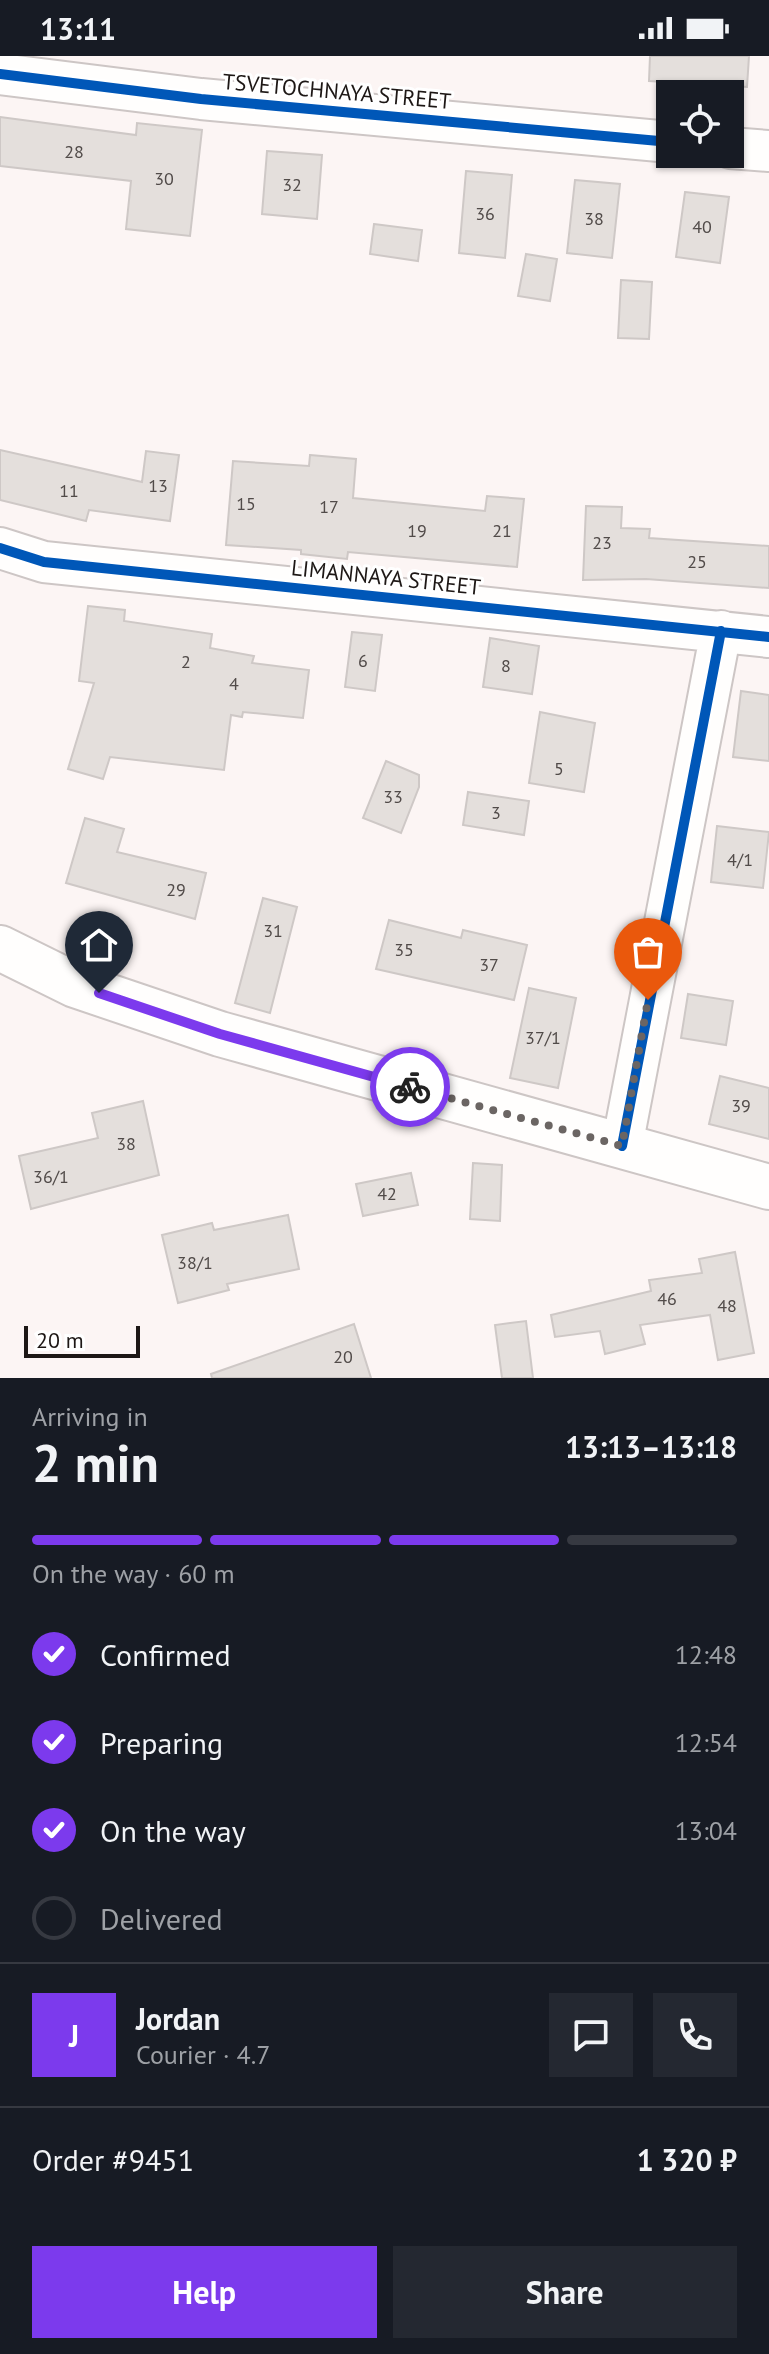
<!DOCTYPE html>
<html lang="en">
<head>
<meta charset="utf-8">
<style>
	:root { --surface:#171b24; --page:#242831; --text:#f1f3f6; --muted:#9ea1a6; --line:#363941; --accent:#7c3aed }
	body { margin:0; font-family:"PT Sans",sans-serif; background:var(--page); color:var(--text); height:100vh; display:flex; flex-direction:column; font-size:30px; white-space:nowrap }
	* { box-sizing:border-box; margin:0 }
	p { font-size:26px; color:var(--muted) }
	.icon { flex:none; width:44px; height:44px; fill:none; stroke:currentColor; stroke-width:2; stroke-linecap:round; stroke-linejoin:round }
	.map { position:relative; height:1322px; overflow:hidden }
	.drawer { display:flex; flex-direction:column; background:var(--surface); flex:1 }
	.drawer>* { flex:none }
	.controls { position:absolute; left:656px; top:24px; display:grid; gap:16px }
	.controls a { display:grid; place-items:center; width:88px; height:88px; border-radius:0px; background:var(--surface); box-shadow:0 2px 6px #0004; font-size:40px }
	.scale { position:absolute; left:24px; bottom:20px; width:116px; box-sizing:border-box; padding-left:8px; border:4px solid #1d1715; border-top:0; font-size:22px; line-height:28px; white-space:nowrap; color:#1d1715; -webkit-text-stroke:6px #fff; paint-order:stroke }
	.pin { position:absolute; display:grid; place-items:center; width:68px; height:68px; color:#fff; margin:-82px -34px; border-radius:50% 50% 50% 0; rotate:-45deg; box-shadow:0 0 8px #0007 }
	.pin .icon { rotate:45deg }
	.courier { position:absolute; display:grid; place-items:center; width:80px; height:80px; margin:-40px; border:6px solid #7c3aed; border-radius:50%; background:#fff; color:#222; box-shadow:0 2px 10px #0007 }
	.head em { font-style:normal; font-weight:600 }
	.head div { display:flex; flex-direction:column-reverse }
	.head { display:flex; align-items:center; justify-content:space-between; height:136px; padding:0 32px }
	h1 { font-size:52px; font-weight:600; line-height:60px }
	.bar { display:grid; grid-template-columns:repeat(4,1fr); gap:12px 8px; align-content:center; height:96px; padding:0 32px }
	.bar i { height:10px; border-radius:6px; background:var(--line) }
	.bar .current { background:var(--accent) }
	.bar p { grid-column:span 4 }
	.line { display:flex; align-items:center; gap:20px; padding:0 32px; border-top:2px solid var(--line) }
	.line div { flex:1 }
	.round { display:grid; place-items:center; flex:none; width:84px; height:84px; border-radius:0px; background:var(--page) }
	ol { padding:0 32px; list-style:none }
	li { display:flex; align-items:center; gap:24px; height:88px }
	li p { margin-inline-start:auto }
	li .icon { padding:8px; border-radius:50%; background:var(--accent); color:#fff; stroke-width:4 }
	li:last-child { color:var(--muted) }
	li i { width:44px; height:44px; border:4px solid var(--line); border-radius:50% }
	.action { display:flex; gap:16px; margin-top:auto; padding:16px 32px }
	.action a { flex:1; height:92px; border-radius:0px; background:var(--accent); color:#fff; font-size:32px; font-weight:600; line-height:92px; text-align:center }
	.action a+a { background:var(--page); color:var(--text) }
	.status { display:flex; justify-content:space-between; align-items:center; height:56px; padding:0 40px; background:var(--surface); direction:ltr }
	.status svg { height:22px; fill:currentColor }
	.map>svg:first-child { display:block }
</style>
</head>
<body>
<div class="status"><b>13:11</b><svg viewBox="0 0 49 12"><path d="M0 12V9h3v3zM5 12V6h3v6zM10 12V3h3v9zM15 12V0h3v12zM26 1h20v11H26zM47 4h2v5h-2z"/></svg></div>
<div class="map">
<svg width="769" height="1322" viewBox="0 0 769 1322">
	<rect width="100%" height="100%" fill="#fcf5f4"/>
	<path fill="#e4dfdc" stroke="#cec8c6" stroke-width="2" d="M650,0H749L747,31L649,25Z
		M0,61L136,79L137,67L202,74L190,180L126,173L131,125L0,110Z
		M267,95L322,99L317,163L262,158Z
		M466,115L512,119L505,202L459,197Z
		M575,124L620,128L612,202L567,197Z
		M685,136L729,141L720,207L676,201Z
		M374,168L422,174L418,205L370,198Z
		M526,198L557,203L550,245L518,240Z
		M621,224L652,226L649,283L618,282Z
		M0,394L142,426L146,395L179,399L170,465L89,454L86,465L0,444Z
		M310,399L356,403L353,442L485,455L487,440L524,443L517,511L348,496L347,503L301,498V494L226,489L233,405L309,410Z
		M586,450L622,451L621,472L650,473L649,482L769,490V532L646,523L583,524Z
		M88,550L125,554L124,565L212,578L210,592L254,600L252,607L309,614L303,662L243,656L242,661L231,659L224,714L110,701L103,723L68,713L94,627L79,625Z
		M352,576L382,579L375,635L345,631Z
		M490,582L539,590L532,638L483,631Z
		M741,635L769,639V705L733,701Z
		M540,656L595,667L584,736L529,727Z
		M386,705L419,719V731L401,777L363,762Z
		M468,736L529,745L524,779L463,769Z
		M85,762L124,773L117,796L206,817L195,863L66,827Z
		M717,770L769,776L763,832L711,826Z
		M263,842L297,851L270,957L235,947Z
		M389,864L461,882L463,874L527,889L514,944L376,913Z
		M529,932L576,942L558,1032L510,1022Z
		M688,938L733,945L726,989L681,982Z
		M720,1020L769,1032V1083L709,1068Z
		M143,1045L159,1119L31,1153L19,1100L98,1082L92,1057Z
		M473,1107L502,1109L500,1165L470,1163Z
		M411,1117L418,1149L363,1160L356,1128Z
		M288,1159L299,1213L227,1228L229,1234L178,1247L162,1179L212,1167L214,1174Z
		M735,1196L754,1297L718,1304L710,1259L640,1269L645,1288L605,1298L600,1275L555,1281L551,1259L651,1235L649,1224L702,1217L699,1203Z
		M526,1265L533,1322H502L495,1269Z
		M354,1268L371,1322H212L211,1318Z"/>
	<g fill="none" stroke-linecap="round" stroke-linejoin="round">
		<defs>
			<path id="minor" d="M0,18L201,43L670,86
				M730,92L769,95
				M0,492L44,506L769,581
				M622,1090L721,575"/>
			<path id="major" d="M0,892L75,929L220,978L769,1131"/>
		</defs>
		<use href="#minor" stroke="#cdc6c5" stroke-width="44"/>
		<use href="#major" stroke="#cdc6c5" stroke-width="48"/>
		<use href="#minor" stroke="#fffefd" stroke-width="40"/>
		<use href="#major" stroke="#fffefd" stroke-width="44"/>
		<defs>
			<path id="cycleway" d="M0,18L201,43L670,86
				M0,492L44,506L769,581
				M622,1090L721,575"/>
		</defs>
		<use href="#cycleway" stroke="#fff" stroke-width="15"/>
		<use href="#cycleway" stroke="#0057b8" stroke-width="10"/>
	</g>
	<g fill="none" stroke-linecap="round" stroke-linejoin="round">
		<path stroke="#6b6563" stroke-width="8" stroke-dasharray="0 14.4" d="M410,1031L622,1090L648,944"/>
		<path stroke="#7c3aed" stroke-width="10" d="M99,937L220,978L410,1031"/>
	</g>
	<g text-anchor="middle" stroke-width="6" stroke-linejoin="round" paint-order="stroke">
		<g font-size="18" fill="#514b49">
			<text x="74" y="102">28</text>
			<text x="164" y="129">30</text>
			<text x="292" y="135">32</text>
			<text x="485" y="164">36</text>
			<text x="594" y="169">38</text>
			<text x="702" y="177">40</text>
			<text x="158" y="436">13</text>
			<text x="69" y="441">11</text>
			<text x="246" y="454">15</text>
			<text x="329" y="457">17</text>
			<text x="417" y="481">19</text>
			<text x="502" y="481">21</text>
			<text x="602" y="493">23</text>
			<text x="697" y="512">25</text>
			<text x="363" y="611">6</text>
			<text x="186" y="612">2</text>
			<text x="506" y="616">8</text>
			<text x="234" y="634">4</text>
			<text x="559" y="719">5</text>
			<text x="393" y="747">33</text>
			<text x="496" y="763">3</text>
			<text x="740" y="810">4/1</text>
			<text x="176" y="840">29</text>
			<text x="273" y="881">31</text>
			<text x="404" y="900">35</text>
			<text x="489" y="915">37</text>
			<text x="543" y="988">37/1</text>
			<text x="741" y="1056">39</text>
			<text x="126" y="1094">38</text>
			<text x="51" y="1127">36/1</text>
			<text x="387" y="1144">42</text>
			<text x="195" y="1213">38/1</text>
			<text x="667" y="1249">46</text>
			<text x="727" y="1256">48</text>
			<text x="343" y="1307">20</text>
		</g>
		<g font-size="22" fill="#1d1715" stroke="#fff">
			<text transform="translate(337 35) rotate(5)" y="8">TSVETOCHNAYA STREET</text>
			<text transform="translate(386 521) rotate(6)" y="8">LIMANNAYA STREET</text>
		</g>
	</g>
</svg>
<div class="controls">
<a><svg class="icon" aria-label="locate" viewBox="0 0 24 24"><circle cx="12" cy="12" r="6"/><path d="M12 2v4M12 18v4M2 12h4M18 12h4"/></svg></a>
</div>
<div class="scale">20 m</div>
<div class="pin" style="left:648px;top:944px;background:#ea580c"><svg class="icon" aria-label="bag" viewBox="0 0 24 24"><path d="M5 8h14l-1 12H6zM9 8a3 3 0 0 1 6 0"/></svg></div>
<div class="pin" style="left:99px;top:937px;background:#1f2937"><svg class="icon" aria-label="home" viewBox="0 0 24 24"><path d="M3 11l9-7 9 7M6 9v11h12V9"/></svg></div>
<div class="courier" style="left:410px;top:1031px"><svg class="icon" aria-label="bike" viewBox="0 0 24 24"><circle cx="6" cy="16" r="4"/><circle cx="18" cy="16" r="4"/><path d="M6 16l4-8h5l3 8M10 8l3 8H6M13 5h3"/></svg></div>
</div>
<section class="drawer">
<div class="head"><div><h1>2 min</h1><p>Arriving in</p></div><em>13:13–13:18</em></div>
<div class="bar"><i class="current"></i><i class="current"></i><i class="current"></i><i></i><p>On the way · 60 m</p></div>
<ol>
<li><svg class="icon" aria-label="check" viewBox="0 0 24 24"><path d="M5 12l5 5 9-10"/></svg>Confirmed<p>12:48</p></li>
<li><svg class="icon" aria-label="check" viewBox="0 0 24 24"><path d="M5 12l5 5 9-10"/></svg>Preparing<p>12:54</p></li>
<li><svg class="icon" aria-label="check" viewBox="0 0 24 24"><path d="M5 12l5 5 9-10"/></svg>On the way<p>13:04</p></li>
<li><i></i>Delivered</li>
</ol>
<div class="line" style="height:144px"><b class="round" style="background:var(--accent);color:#fff">J</b><div><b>Jordan</b><p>Courier · 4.7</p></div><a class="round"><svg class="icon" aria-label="chat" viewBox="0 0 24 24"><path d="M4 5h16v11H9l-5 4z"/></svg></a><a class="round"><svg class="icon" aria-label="phone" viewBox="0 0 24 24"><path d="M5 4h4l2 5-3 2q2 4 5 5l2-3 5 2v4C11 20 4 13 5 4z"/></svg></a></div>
<div class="line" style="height:104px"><div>Order #9451</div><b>1 320 ₽</b></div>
<div class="action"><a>Help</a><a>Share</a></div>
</section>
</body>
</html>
